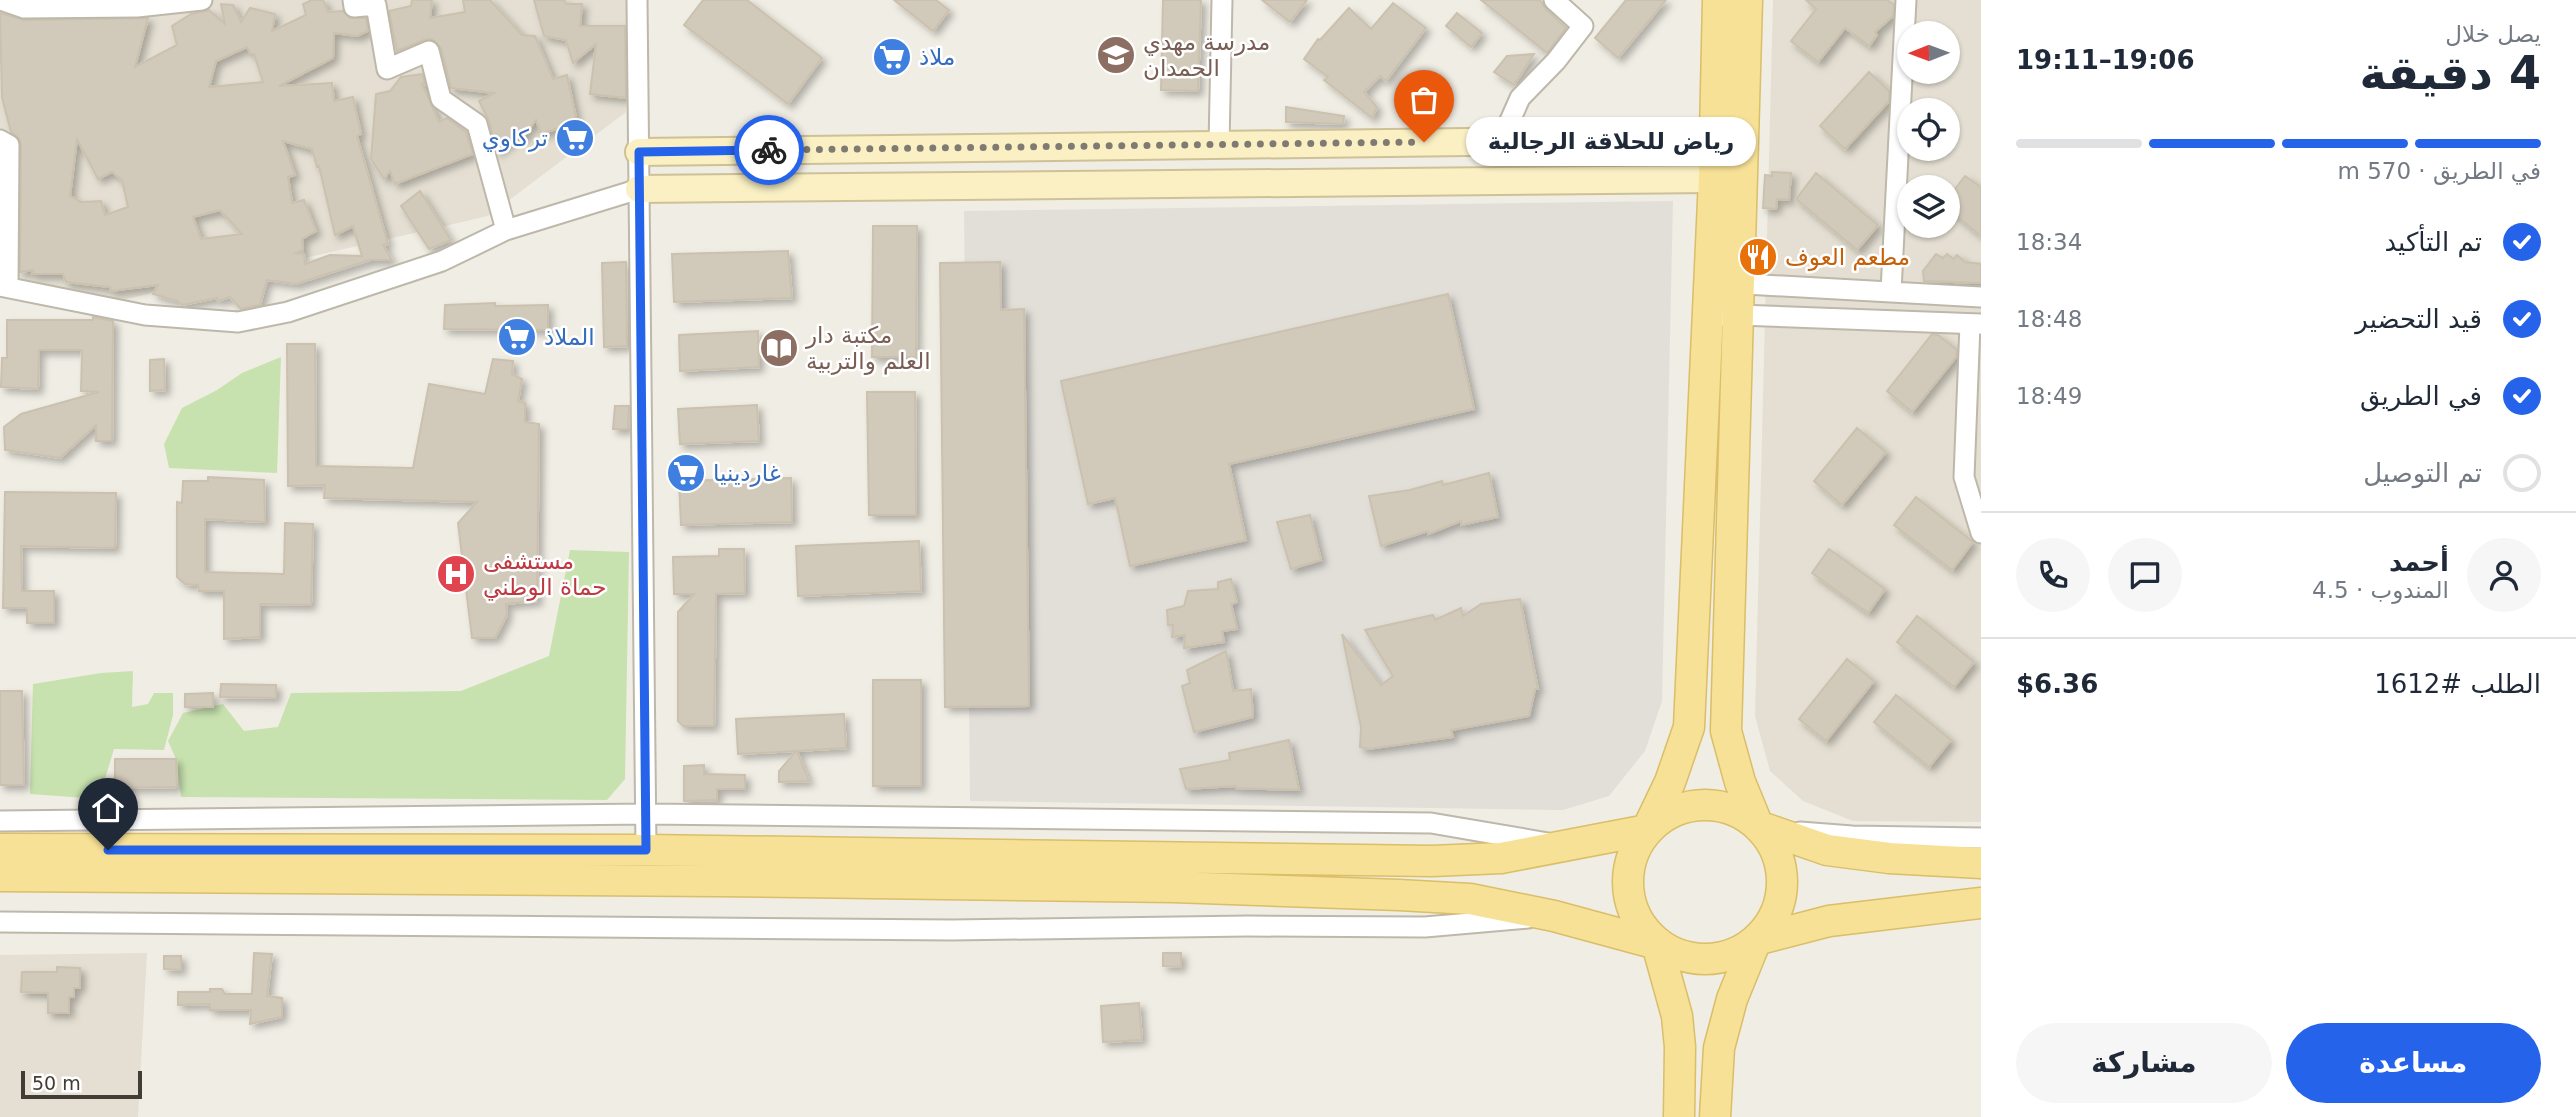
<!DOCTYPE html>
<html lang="ar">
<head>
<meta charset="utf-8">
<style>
	:root { --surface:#fff; --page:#f6f6f7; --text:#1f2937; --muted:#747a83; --line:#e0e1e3; --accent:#2563eb }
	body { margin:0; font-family:"DejaVu Sans","Noto Sans Arabic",sans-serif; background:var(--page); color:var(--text); direction:rtl; height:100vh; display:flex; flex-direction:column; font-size:26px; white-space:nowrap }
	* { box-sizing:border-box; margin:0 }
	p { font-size:23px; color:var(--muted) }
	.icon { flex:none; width:38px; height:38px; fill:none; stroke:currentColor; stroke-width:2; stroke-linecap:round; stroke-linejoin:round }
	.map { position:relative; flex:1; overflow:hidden; direction:ltr }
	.panel { display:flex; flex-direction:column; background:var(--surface); width:595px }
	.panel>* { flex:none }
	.needle { width:46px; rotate:269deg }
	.tools { position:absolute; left:1897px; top:21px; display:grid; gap:14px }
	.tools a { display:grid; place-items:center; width:63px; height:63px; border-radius:50%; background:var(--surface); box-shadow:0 2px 5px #0004; font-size:35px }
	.scale { position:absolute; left:21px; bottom:18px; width:121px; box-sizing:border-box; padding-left:7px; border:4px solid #423d34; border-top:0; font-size:19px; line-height:24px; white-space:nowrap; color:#423d34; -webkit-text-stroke:5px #fff; paint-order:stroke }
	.pin { position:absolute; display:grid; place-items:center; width:60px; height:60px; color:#fff; margin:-72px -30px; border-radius:50% 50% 50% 0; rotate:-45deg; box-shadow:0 0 7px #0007 }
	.pin .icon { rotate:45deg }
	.courier { position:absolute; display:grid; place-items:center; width:70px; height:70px; margin:-35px; border:5px solid #2563eb; border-radius:50%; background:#fff; color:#222; box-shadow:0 2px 9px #0007 }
	.bubble { position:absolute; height:49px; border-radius:24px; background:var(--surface); box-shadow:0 2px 5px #0004; font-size:23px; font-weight:800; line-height:49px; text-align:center; direction:rtl }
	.overview em { font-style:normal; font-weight:800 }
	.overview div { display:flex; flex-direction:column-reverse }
	.overview { display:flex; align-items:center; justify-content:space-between; height:119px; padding:0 35px }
	h1 { font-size:46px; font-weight:800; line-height:52px }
	.bar { display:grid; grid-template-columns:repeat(4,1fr); gap:10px 7px; align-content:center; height:84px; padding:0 35px }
	.bar i { height:9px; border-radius:5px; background:var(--line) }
	.bar .selected { background:var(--accent) }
	.bar p { grid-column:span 4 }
	.line { display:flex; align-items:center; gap:18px; padding:0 35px; border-top:2px solid var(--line) }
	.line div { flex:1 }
	.round { display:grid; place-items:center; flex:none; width:74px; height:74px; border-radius:37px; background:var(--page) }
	ol { padding:0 35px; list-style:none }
	li { display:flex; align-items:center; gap:21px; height:77px }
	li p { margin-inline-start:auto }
	li .icon { padding:7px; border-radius:50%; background:var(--accent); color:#fff; stroke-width:4 }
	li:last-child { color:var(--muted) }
	li i { width:38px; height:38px; border:4px solid var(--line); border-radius:50% }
	.button { display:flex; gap:14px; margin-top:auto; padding:14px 35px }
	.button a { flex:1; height:80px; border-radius:42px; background:var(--accent); color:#fff; font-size:28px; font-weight:800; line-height:80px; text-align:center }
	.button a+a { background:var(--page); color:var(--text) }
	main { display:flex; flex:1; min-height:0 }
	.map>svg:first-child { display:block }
</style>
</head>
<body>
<main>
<section class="panel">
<div class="overview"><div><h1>4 دقيقة</h1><p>يصل خلال</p></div><em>19:06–19:11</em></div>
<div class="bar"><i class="selected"></i><i class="selected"></i><i class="selected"></i><i></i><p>في الطريق · 570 m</p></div>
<ol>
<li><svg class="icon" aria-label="check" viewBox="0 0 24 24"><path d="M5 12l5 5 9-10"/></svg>تم التأكيد<p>18:34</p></li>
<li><svg class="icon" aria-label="check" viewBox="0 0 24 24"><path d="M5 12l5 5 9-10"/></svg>قيد التحضير<p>18:48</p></li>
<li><svg class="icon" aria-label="check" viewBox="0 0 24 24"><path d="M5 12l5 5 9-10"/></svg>في الطريق<p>18:49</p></li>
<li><i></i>تم التوصيل</li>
</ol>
<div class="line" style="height:126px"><a class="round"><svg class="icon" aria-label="person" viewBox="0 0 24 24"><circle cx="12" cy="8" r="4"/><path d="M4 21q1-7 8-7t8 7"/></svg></a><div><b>أحمد</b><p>المندوب · 4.5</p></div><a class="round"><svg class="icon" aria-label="chat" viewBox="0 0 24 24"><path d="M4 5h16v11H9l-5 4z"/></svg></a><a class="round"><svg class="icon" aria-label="phone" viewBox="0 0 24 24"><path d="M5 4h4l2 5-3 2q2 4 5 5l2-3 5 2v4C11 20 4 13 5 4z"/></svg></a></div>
<div class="line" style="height:91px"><div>الطلب #1612</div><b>$6.36</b></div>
<div class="button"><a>مساعدة</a><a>مشاركة</a></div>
</section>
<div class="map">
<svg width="1981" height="1117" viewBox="0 0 1981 1117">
	<defs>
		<filter id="shadow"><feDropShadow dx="4.5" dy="4.5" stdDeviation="3.5" flood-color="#0004"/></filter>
	</defs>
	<rect width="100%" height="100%" fill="#f0ede4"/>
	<path fill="#e4dfd2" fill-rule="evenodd" d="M0,0H626V112L488,216L122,300L0,281Z
		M1773,0H1981V822L1853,821L1803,801L1770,771L1755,716ZM1909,33H1948V72H1909ZM1909,110H1948V149H1909ZM1909,187H1948V226H1909Z
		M147,953L138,1117H0V955Z"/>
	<path fill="#e2dfd9" d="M1673,201L1662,701L1645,751L1609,796L1563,810L970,801L964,211Z"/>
	<path fill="#c8e2af" d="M281,357L277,473L169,468L164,444L182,408L217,390L242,373Z
		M570,550L629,552L625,779L607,800L181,797L176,759L168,741L183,713L223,704L244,731L278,727L291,693L461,691L549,656Z
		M133,671L132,707L148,704L154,693H173V715L164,750L114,749L99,799L30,794L33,684L101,673Z"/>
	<path fill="#d1c9ba" stroke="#cbc1ae" stroke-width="2" fill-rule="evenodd" filter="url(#shadow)" d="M312,0H323L328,12L343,11L350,18H366L368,31L357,36L334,33L333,58L279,86L332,83L334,101L353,97L361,134L357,136L388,244L383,245L392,260H370L296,284L267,280L260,305L241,309L230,297L218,301L217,298L182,305L177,301L153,294L158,285L111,291L110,287L66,282L63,274H32L33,270L20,272L21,145L19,138L11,132L2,97L0,13L24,20L148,18L135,67L177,45L172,26L191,14L209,10L225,24L221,4L233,5L241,22L250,8L275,14L272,31L306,15L303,4ZM247,47L251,54H254L263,82L209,87L216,61ZM77,139L98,179L112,172L122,180L128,207L105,215L101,201L81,202L70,196ZM283,141L312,149L317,167L319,166L335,235L353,226L362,256L330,255L305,264L304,254L296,253L303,250L302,239L316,231L304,200L292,203L288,177L295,175ZM220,210L242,234L201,239L193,217Z
		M412,0H432L430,18L465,12L463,0H490L522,35L535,36L553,79L567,75L577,122L541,134L536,120L521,140L519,134L497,152L489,121L479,101L494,93L451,88L441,48L432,39L424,40L397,51L389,11L411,6Z
		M534,0H564L566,4H582L580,26H625L626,98L590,94L596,44L573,63L566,40L544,36Z
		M703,0H747L822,58L788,104L684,25Z
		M894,0H936L949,10L933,31Z
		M1163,0H1201L1198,91L1161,90Z
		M1262,0H1307L1290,22Z
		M1481,0H1540L1546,9L1566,28L1547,53Z
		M1626,0H1666L1618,58L1595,38Z
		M1806,0H1887L1894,5L1893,16L1875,32L1877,35L1869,46L1845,28L1818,62L1791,41L1816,9Z
		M1393,3L1426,28L1386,81L1380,76L1364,92L1377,107L1372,118L1324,80L1328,77L1304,59L1318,39L1320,40L1349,8L1371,29Z
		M1457,13L1482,33L1471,47L1446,26Z
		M1534,54L1514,85L1494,72L1507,56Z
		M1869,72L1889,91V101L1845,149L1820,126Z
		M422,74L425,85L422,84L439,122L447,118L466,132L473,154L395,184L390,171L384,179L371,159L376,94L390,91L401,77Z
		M1286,107L1344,116L1343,124L1286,122Z
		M1772,172L1791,173L1789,200L1777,199L1776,209L1763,208L1765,175L1772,176Z
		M1816,173L1878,225L1857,250L1796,199Z
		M1965,176L1981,187V236L1948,209V198Z
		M420,191L451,240L429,249L401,206Z
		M873,226H917L916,357H872Z
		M788,251L792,298L674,302L672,254Z
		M1936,254L1943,258L1947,254L1954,259L1957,255L1965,262L1981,264V283L1924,281L1923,271Z
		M626,262L627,346L604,347L602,263Z
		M1000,262L1001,310L1024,309L1029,706L945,707L940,263Z
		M1448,294L1474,409L1229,464L1246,540L1130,566L1115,498L1088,504L1061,381Z
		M495,303V306L548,305V330L444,329L445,305Z
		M93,317L113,321L112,441H96V425L60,458L5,450L4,427L21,414L99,392L81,391L82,350H39L38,389L1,387L2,358H7V320H93Z
		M758,331L759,367L680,371L679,335Z
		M1932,334L1938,335L1957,350L1956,357L1912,412L1887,391Z
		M287,344H315L316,466L413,468L429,384L485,394L493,359L513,361L512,374L522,379L518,401L525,403V422L539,424L537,601L506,604L507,615L495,638H472L458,523L477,502L324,498L325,485L288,486Z
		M164,359L165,390L150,391V360Z
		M867,392H915L916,515H869Z
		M757,405L759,441L680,444L678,409Z
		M615,406H629L628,429H613Z
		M1857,428L1886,452L1842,505L1814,481Z
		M1489,473L1498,517L1461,525V521L1428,534V531L1381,546L1369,496L1410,490L1442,481L1443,485Z
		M208,477L264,480L265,522L205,519V572L284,574L285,523L313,524L311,605L260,604V637L224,639V591H199L198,585L185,584L177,577V502L182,503L183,481H208Z
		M791,478L792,522L681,525L679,481Z
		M5,492L116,493L115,548L21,546L22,591H54V623H27V608H3Z
		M1916,497L1973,542L1952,570L1894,525Z
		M1310,515L1321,560L1291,569L1277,522Z
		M919,541L921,591L798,596L796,546Z
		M719,549H744L745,593L716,594L714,726H683L678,721V612L694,594H674L673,557L719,556Z
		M1829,549L1885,589L1868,613L1812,573Z
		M1231,579L1237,602L1231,604L1237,629L1222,631L1224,642L1184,648L1185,635L1172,637L1173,625H1168L1167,610L1184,606L1188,591L1218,589V582Z
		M1520,599L1538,689H1535L1529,716L1451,730L1453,737L1368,749L1360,747L1361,727L1342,634L1381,685L1393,676L1365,630L1433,615L1435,620L1461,608L1463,616L1481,604Z
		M1917,616L1974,662L1954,687L1897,642Z
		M1226,651L1233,691L1251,689L1253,717L1194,732L1182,686L1190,683L1187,670Z
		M1847,659L1874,681L1826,741L1799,719Z
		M873,680H921V786H873Z
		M221,684L276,685V698L220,697Z
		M0,691H22L24,785H0Z
		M213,693V707H185V694Z
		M1896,695L1951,740L1929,767L1874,722Z
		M844,714L846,748L797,751L809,781L779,782V771L796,751L738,754L736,719Z
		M1289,740L1299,790L1236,788V786L1186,789L1180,769L1230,760L1229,753Z
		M115,759H176L177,787L115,788Z
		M704,765V774L745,775V789H717V800L684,801V766Z
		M254,953L272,954L267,996L282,998V1017L250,1024L251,1010H210V1004L178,1005V992H210V989H222L225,994H252Z
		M1163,953H1181V967L1163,966Z
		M164,956H181V970L164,969Z
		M57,967L80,968V988H74V997H69V1013H48V993L21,992L22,972H57Z
		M1139,1003L1142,1040L1103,1042L1101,1006Z"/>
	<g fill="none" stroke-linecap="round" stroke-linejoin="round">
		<defs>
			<path id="minor" d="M1,0L24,8L137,7L202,0
				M353,0L354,7L376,5L387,69L429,51L441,99L477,124L506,230
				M637,0L646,850
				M0,140L9,145L8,287
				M1501,141L1520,98L1556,61L1583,26L1554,0
				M1219,145L1222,0
				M1727,283L1981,297
				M0,286L145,315L238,322L288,312L442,261L506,230L639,189
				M1891,291L1906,0
				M1727,317L1739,315L1981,324
				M1970,324L1964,477L1981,533
				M0,821L646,814L1431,823L1548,843
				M1800,832L1852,836L1981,838
				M0,922L952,930L1248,926L1425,927L1528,918"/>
			<path id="secondary" d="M639,152L1715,139
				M639,189L1714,179"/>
			<path id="primary" d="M1747,0L1726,731L1740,782L1758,826L1827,850L1889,858L1981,863
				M1628 882a77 77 0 1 1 154 0a77 77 0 1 1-154 0Z
				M0,849L646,850L1432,861L1501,858L1647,830L1670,782L1689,727L1714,179L1718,0
				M0,876L718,881L1174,887L1399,895L1470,899L1554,916L1657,944L1677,1016L1680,1047L1679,1117
				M1715,1117L1719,1048L1732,999L1756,940L1829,921L1981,903"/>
		</defs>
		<use href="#minor" stroke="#beb8aa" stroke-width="23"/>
		<use href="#secondary" stroke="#cec196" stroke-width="30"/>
		<use href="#primary" stroke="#dabe68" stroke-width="33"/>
		<use href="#minor" stroke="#fff" stroke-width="19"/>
		<use href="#secondary" stroke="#faf0c4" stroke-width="26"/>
		<use href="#primary" stroke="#f7e196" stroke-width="30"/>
	</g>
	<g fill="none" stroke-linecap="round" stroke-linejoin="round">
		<path stroke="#7f7b72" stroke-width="7" stroke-dasharray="0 12.6" d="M769,150L1424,142"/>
		<path stroke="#2563eb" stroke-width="9" d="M108,850H646L639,152L769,150"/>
	</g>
	<defs>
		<symbol id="school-disc" viewBox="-11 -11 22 22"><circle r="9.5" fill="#8d6e63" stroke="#fff"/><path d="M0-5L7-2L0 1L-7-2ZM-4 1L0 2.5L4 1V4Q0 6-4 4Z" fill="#fff"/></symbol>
		<symbol id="supermarket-disc" viewBox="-11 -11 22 22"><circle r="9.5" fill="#3f7fe0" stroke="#fff"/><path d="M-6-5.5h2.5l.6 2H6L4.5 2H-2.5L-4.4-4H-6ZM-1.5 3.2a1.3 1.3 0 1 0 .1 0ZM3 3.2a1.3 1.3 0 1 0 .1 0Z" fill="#fff"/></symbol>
		<symbol id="restaurant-disc" viewBox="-11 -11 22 22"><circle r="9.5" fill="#e8710a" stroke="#fff"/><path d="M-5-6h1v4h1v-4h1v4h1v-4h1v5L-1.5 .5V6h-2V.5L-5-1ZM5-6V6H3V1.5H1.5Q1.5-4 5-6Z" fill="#fff"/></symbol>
		<symbol id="library-disc" viewBox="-11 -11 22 22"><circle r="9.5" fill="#8d6e63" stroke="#fff"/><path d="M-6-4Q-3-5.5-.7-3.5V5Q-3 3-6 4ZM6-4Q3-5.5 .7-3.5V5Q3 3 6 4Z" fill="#fff"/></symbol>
		<symbol id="hospital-disc" viewBox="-11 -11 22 22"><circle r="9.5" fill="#e0444e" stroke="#fff"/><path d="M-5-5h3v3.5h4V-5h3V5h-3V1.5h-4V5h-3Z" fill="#fff"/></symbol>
	</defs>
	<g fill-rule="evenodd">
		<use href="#school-disc" x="1094" y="33" width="44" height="44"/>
		<use href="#supermarket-disc" x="870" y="35" width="44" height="44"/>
		<use href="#supermarket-disc" x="553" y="116" width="44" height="44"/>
		<use href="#restaurant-disc" x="1736" y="235" width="44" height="44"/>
		<use href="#supermarket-disc" x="495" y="315" width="44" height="44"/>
		<use href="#library-disc" x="757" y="326" width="44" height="44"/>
		<use href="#supermarket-disc" x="664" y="451" width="44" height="44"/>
		<use href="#hospital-disc" x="434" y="552" width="44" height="44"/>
	</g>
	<g text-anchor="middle" stroke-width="5" stroke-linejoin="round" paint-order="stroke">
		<g font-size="23" fill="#785e54" stroke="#fff" text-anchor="start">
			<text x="1143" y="50">مدرسة مهدي<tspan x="1143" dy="26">الحمدان</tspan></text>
			<text x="806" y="343">مكتبة دار<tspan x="806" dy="26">العلم والتربية</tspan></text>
		</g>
		<g font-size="23" fill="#366cbe" stroke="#fff" text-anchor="start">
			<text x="919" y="65">ملاذ</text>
			<text x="548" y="146" text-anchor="end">تركاوي</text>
			<text x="544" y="345">الملاذ</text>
			<text x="713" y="481">غاردينيا</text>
		</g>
		<g font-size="23" fill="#c56008" stroke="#fff" text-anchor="start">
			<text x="1785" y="265">مطعم العوف</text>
		</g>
		<g font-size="23" fill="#be3a42" stroke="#fff" text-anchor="start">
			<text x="483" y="569">مستشفى<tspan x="483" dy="26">حماة الوطني</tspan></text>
		</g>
	</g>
</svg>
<div class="tools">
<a><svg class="needle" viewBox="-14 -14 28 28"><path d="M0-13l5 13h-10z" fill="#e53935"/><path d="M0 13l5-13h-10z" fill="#747a83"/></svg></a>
<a><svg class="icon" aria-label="locate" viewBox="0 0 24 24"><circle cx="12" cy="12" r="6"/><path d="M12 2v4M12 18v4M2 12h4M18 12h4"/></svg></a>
<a><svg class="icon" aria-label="layers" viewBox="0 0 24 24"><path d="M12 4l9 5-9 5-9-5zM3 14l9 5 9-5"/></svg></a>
</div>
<div class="scale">50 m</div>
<div class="pin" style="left:1424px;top:142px;background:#ea580c"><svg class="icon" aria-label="bag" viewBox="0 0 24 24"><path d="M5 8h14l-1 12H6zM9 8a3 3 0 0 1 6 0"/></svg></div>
<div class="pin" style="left:108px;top:850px;background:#1f2937"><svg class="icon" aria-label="home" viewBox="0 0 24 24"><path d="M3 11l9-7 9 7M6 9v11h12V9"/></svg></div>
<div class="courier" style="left:769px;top:150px"><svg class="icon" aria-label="bike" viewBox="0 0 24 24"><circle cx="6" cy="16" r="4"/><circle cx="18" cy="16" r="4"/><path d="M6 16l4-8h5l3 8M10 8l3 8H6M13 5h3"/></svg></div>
<div class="bubble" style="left:1466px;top:117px;width:290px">رياض للحلاقة الرجالية</div>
</div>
</main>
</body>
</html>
